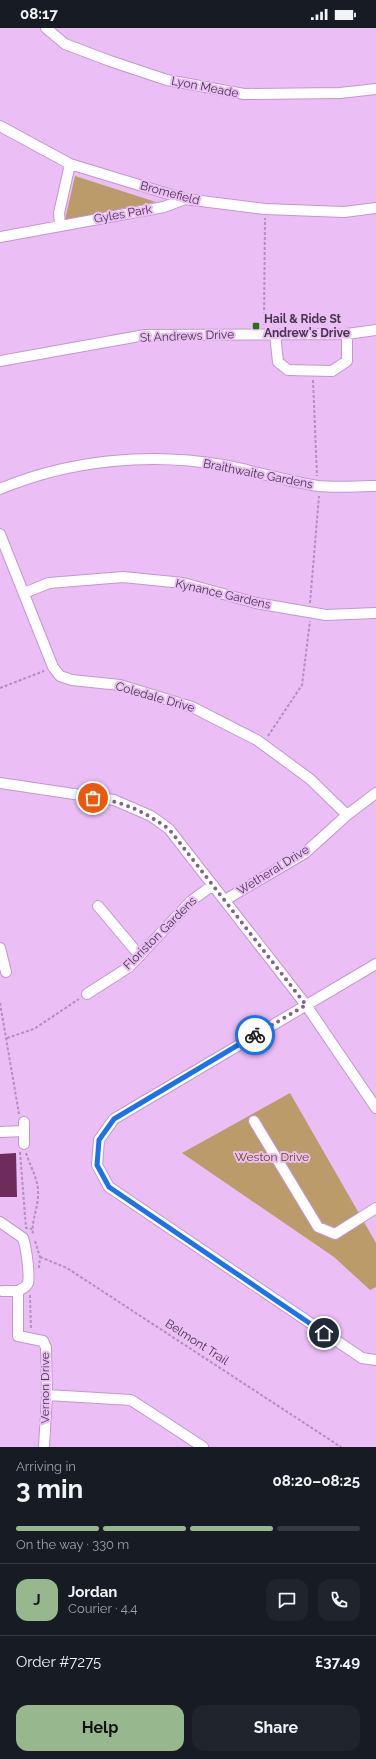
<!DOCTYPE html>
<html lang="en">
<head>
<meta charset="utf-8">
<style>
	:root { --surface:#171b24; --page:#20242c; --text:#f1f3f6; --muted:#9ea1a6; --line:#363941; --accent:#97b88f }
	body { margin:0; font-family:Raleway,sans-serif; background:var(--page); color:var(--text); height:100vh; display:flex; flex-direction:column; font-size:15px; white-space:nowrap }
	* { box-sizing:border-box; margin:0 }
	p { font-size:13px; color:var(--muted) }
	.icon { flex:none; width:22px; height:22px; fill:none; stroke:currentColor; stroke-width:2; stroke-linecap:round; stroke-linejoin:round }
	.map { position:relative; height:1419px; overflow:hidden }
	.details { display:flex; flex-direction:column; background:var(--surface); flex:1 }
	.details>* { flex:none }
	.pin { position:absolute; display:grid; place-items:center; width:34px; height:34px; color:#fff; margin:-17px; border:2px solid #fff; border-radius:50%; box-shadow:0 1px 4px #0007 }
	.courier { position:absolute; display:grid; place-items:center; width:40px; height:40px; margin:-20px; border:3px solid #1a73e8; border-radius:50%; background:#fff; color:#222; box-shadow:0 1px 5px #0007 }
	.overview em { font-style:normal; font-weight:700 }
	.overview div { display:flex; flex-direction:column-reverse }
	.overview { display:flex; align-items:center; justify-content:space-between; height:68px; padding:0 16px }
	h1 { font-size:26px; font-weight:700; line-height:30px }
	.bar { display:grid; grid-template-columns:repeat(4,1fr); gap:6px 4px; align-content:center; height:48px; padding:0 16px }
	.bar i { height:5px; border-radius:3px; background:var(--line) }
	.bar .on { background:var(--accent) }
	.bar p { grid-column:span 4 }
	.line { display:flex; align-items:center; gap:10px; padding:0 16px; border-top:1px solid var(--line) }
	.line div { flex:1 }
	.round { display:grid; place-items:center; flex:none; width:42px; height:42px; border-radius:12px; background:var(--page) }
	.cta { display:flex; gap:8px; margin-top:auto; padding:8px 16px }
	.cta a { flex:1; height:46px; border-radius:12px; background:var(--accent); color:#111; font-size:16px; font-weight:700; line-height:46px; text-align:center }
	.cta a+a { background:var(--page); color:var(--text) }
	.status { display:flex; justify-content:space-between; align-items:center; height:28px; padding:0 20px; background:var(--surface); direction:ltr }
	.status svg { height:11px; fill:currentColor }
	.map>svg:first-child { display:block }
</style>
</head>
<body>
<div class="status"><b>08:17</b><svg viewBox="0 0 49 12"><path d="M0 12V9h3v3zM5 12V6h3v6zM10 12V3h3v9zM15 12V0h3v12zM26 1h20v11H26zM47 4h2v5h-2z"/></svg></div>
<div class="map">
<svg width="376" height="1419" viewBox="0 0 376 1419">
	<rect width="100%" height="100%" fill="#ebbef6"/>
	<path fill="#ba9b69" d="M75,148L156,174L65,192Z
		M290,1065L376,1215V1259L370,1262L334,1229L182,1125Z"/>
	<path fill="#6e2c5c" d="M16,1125L17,1169H0V1126Z"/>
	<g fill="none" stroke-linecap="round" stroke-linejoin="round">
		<defs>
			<path id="minor" d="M46,0L65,16L110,33L167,52L244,66L340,65L376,61
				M0,98L70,136L185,171L265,181L344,184L376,180
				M60,197L59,185L70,136
				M0,209L164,179L185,171
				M275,306L278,334L288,342L332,343L347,333V306
				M0,333L145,307L347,306L376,302
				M0,461C69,432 150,424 223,437C255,443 286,453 318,458C337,460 357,458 376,458
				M0,506L53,639L60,648L72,652L120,657L192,679L257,712L310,751L347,787
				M24,565L49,555L123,549L183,555L256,575L326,587L376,585
				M0,755L114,772L151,788L169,801L306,977L376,1080
				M225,872L305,825L347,787L376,765
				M98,878L140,928
				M0,920L6,944
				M376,936L114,1091L99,1112L97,1137L109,1159L362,1330L376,1332
				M87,966L129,939L191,873L213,857
				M254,1093L318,1199L335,1206L376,1180
				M24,1094V1116
				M0,1104L23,1103
				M0,1194L23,1210C26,1219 30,1246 28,1255C26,1260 22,1261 18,1263
				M2,1263H18V1308L43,1313L46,1319L47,1367L44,1419
				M47,1367L131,1372L203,1419"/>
		</defs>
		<use href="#minor" stroke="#c397ce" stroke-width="12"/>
		<path stroke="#b38fbb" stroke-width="2" stroke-dasharray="3 2" stroke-linecap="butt" d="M264,297L265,190
			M313,352L317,448
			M310,575L319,468
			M0,660L44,643
			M268,708L302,657L310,593
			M0,975L19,1086
			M7,1010L34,1001L79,971
			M20,1124L26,1200L32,1201
			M26,1125C30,1138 39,1152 38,1167C38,1181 31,1193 33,1207
			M35,1213L40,1229L39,1240
			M40,1229L67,1240L341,1419
			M30,1267L31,1302"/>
		<use href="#minor" stroke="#fff" stroke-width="10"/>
	</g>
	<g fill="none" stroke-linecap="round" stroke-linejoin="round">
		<path stroke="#806588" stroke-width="4" stroke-dasharray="0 7.2" d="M93,770C123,773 145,784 169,801L306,977L255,1007"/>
		<path stroke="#1a73e8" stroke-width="5" d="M255,1007L114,1091L99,1112L97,1137L109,1159L324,1305"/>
	</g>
	<rect fill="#297112" stroke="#ebbef6" stroke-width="1.5" x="252" y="294" width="8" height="8" rx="2"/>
	<g text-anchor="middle" stroke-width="4" stroke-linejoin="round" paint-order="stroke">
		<g font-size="12" fill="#47354c" stroke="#ebbef6">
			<text transform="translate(205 59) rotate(11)" y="4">Lyon Meade</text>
			<text transform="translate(170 165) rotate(15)" y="4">Bromefield</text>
			<text transform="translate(123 186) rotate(-10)" y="4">Gyles Park</text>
			<text transform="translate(187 308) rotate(-2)" y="4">St Andrews Drive</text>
			<text transform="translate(258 446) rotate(11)" y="4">Braithwaite Gardens</text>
			<text transform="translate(223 566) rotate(13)" y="4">Kynance Gardens</text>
			<text transform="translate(155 669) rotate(16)" y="4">Coledale Drive</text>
			<text transform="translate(273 842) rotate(-32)" y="4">Wetheral Drive</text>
			<text transform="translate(160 905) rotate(-45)" y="4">Floriston Gardens</text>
			<text transform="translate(197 1314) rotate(33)" y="4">Belmont Trail</text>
			<text transform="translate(45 1360) rotate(-90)" y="4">Vernon Drive</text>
		</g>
		<g font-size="12" font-weight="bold" fill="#47354c" stroke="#ebbef6" text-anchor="start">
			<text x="264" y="295">Hail &amp; Ride St<tspan x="264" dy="14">Andrew's Drive</tspan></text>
		</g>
		<g font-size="12" fill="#6b4c0d" stroke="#ebbef6">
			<text x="272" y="1133">Weston Drive</text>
		</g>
	</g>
</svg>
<div class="pin" style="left:93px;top:770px;background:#ea580c"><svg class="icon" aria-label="bag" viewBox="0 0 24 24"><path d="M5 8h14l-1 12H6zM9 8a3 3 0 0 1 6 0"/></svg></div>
<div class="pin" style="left:324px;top:1305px;background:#1f2937"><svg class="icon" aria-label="home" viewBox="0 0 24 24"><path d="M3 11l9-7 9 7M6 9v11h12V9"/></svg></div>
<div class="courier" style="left:255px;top:1007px"><svg class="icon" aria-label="bike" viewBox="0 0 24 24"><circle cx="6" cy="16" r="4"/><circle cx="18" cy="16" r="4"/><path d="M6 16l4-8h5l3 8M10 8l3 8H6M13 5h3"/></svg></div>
</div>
<section class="details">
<div class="overview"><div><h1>3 min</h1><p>Arriving in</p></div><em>08:20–08:25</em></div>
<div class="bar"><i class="on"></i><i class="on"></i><i class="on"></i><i></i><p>On the way · 330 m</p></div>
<div class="line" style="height:72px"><b class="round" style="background:var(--accent);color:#111">J</b><div><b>Jordan</b><p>Courier · 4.4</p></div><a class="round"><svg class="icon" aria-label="chat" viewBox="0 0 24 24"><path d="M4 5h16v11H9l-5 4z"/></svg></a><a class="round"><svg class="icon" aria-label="phone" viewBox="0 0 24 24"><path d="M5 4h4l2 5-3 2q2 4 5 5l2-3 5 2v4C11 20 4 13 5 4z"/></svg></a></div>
<div class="line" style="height:52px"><div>Order #7275</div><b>£37.49</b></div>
<div class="cta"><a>Help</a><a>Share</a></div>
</section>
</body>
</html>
